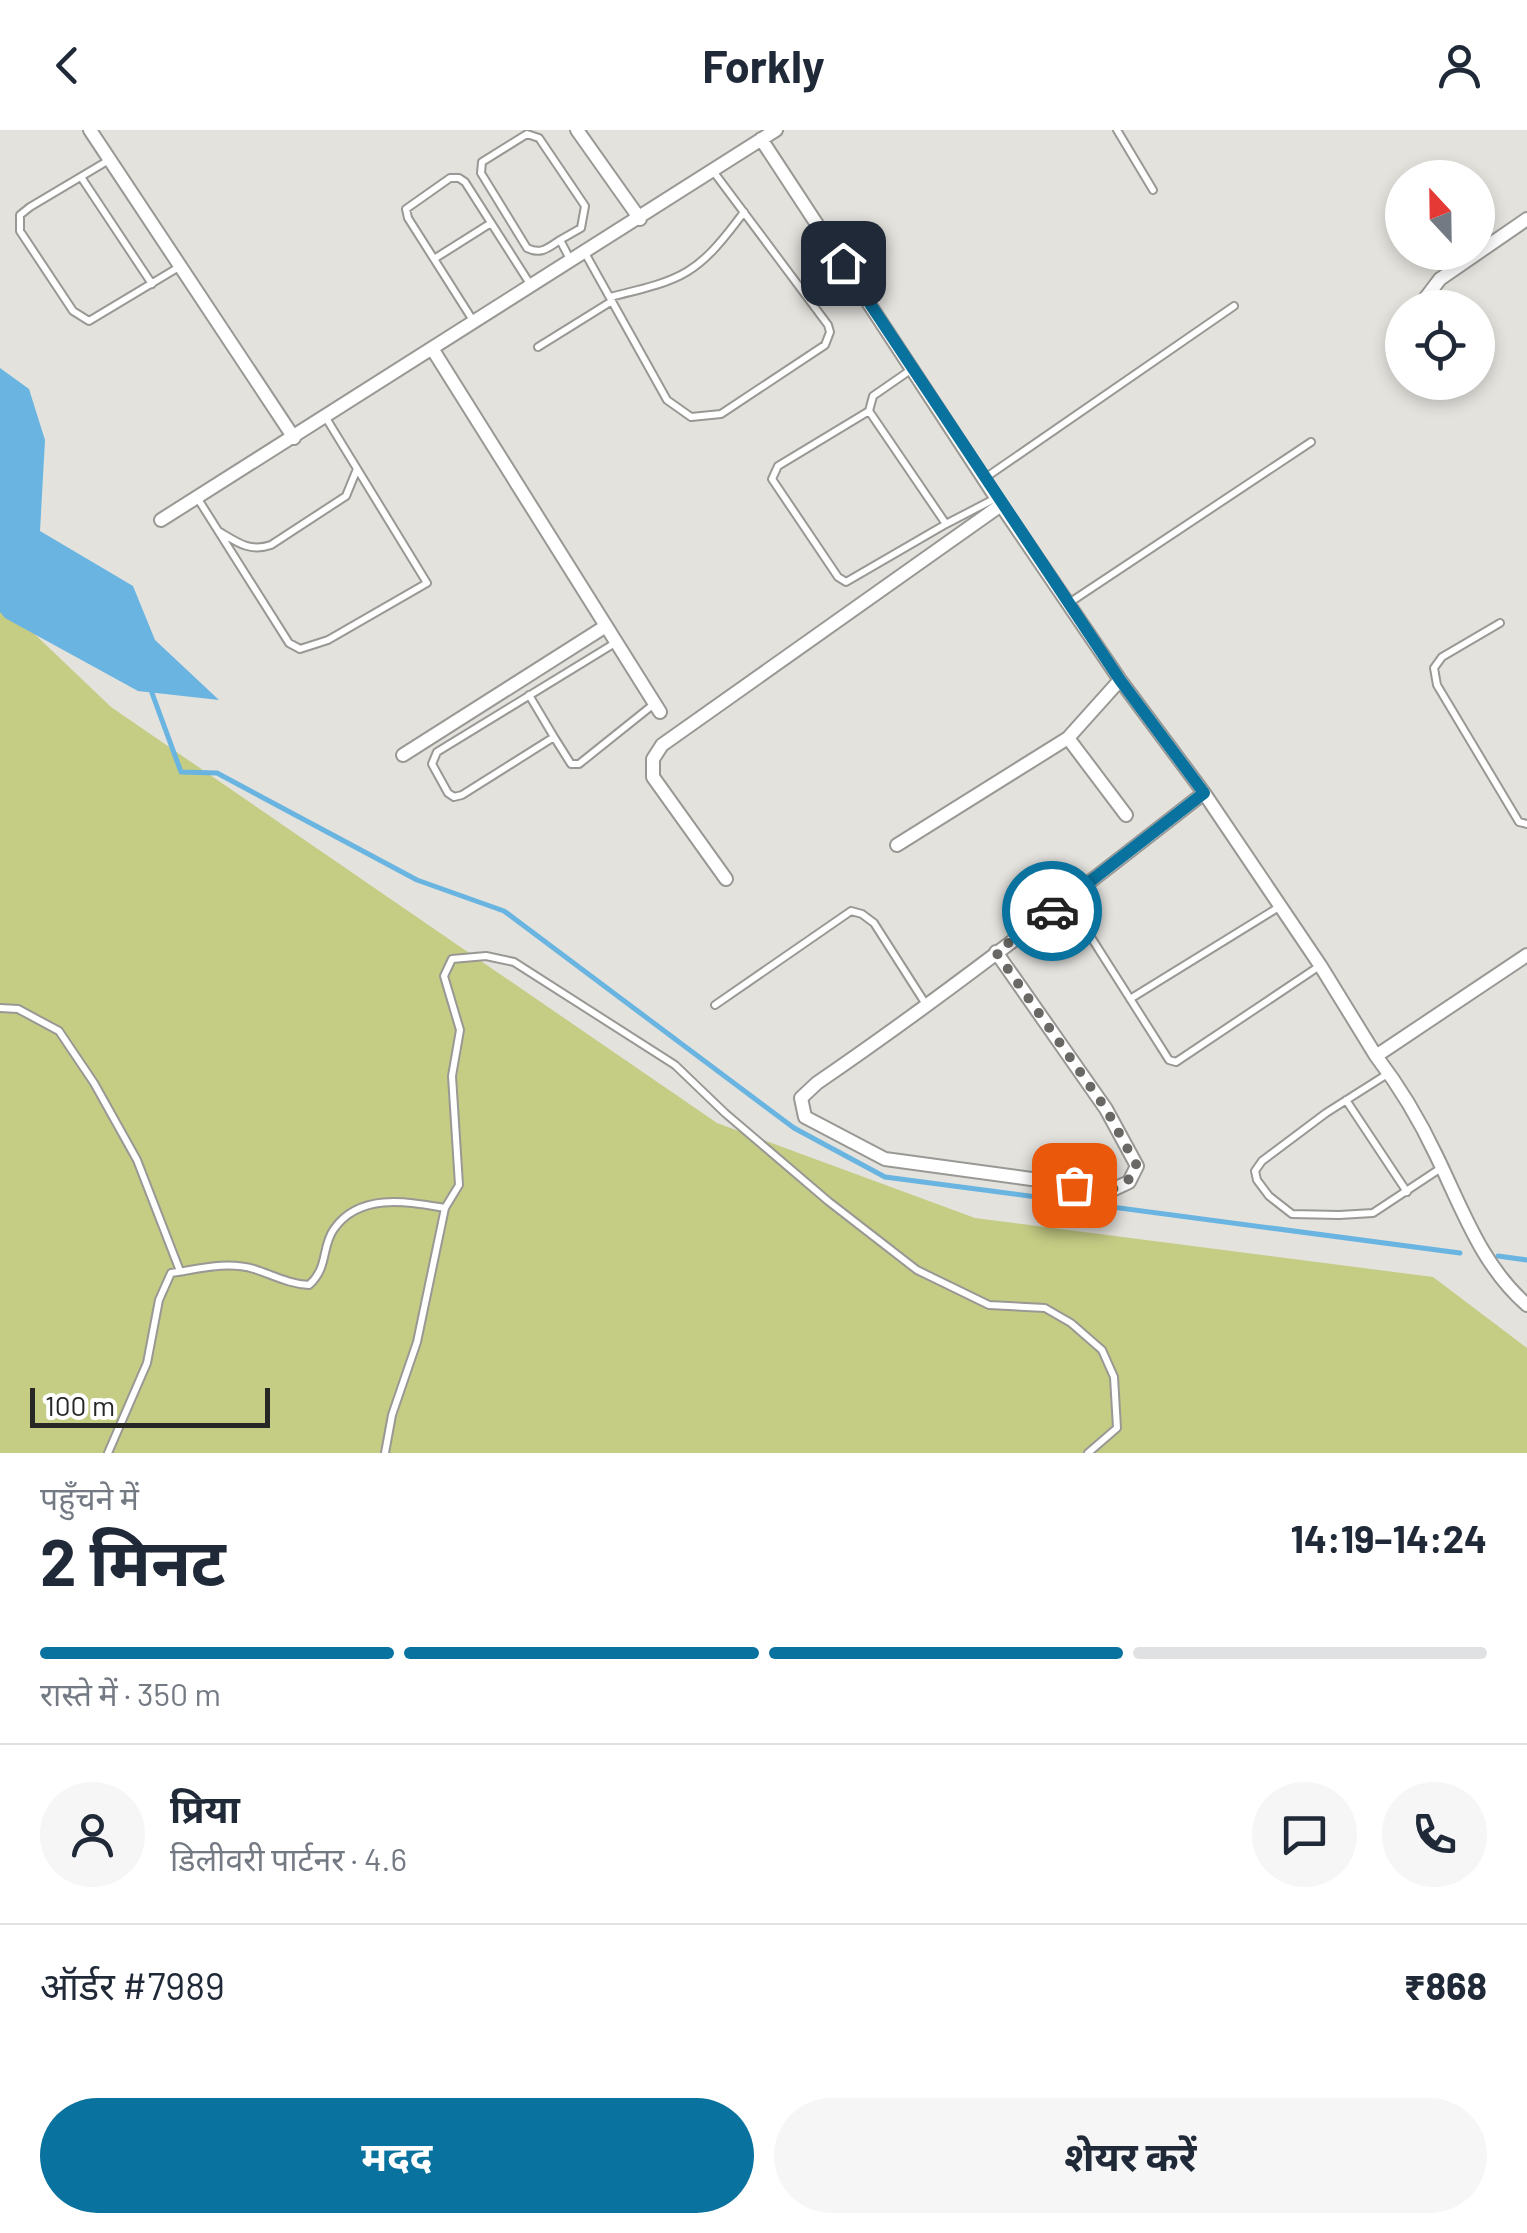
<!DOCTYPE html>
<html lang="hi">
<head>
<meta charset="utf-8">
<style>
	:root { --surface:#fff; --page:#f6f6f7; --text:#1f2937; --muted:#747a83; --line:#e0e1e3; --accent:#09729e }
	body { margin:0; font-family:Barlow,"Noto Sans Devanagari",sans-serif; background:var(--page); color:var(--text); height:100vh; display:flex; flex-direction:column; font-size:38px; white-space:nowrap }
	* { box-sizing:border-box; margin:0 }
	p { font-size:32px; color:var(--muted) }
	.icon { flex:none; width:55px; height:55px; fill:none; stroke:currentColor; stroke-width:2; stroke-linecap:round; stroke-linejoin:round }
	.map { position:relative; height:1323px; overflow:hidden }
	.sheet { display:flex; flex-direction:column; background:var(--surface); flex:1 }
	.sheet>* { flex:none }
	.needle { width:65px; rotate:338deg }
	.controls { position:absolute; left:1385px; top:30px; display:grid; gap:20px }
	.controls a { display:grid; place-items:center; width:110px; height:110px; border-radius:50%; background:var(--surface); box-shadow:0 5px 15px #0003; font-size:50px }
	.scale { position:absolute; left:30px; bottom:25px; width:240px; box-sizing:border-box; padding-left:10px; border:5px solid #272725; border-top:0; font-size:28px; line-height:35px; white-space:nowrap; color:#272725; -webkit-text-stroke:8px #fff; paint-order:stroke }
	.pin { position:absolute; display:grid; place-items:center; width:85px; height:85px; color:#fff; margin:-42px; border-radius:20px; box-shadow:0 5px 15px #0006 }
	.courier { position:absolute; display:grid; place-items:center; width:100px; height:100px; margin:-50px; border:8px solid #09729e; border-radius:50%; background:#fff; color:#222; box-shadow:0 2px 12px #0007 }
	.head em { font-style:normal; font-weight:700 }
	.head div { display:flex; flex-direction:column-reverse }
	.head { display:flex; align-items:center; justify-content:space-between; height:170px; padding:0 40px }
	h1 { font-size:65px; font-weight:700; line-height:75px }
	.bar { display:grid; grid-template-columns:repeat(4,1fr); gap:15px 10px; align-content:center; height:120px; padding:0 40px }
	.bar i { height:12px; border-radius:8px; background:var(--line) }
	.bar .active { background:var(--accent) }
	.bar p { grid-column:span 4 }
	.line { display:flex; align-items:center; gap:25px; padding:0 40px; border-top:2px solid var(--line) }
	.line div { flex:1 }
	.round { display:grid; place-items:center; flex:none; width:105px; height:105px; border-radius:52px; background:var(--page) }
	.button { display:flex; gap:20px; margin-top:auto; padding:20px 40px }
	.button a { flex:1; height:115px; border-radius:60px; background:var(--accent); color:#fff; font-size:40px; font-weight:700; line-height:115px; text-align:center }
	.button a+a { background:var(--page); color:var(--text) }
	header { display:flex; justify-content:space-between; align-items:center; height:130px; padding:0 40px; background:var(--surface); font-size:45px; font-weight:700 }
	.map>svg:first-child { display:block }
</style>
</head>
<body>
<header><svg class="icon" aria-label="back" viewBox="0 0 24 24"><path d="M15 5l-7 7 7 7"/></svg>Forkly<svg class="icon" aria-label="person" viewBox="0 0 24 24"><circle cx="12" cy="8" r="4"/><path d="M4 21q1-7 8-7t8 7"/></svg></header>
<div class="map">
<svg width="1527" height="1323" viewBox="0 0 1527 1323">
	<rect width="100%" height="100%" fill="#e3e2dd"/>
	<path fill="#c5cc84" d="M0,471L111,577L717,993L975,1088L1433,1147L1527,1218V1323H0Z"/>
	<path fill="#69b4e1" d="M0,238L29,259L45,310L40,401L133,456L155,510L219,570L138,561L5,488L0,482Z"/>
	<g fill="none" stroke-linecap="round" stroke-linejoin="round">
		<path stroke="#69b4e1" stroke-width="5" d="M152,563L181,642L217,643L417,750L504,781L794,998L885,1047L1460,1123
			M1498,1126L1527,1130"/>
		<defs>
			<path id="lane" d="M1117,0L1153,60
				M109,30L30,77L20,85V101L73,181L89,191L179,137
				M81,47L152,154
				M560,110C548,118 541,125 527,118L481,43L482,32L527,4L539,8L585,76L581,98L560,110L571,131
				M585,123L667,270L691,287L721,284L825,215L830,202L828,195L713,41
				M434,129L491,93
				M610,167C685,149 697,145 744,82
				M474,192L408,88L406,79L450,48H459L465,52L532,157
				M538,217L612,171
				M912,239L873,266L869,281L778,336L772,349L838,447L846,452L946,394
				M869,281L946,394L996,368
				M985,348L1234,176
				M198,369L289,513L300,519L328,510L427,453L326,288
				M220,402C238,413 250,422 271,415L346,366L357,339
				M1069,473L1311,312
				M1500,493L1442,527L1434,538L1437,555L1519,692L1527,694
				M615,513L437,622L432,634L448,663L454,667L462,665L554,607L571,634H579L654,574
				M529,565L554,607
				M1068,771L1169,930L1176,932L1318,837
				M1130,869L1279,777
				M715,875L851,781L862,784L874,793L927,876
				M0,878L18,879L59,901L94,953L137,1030L180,1141
				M1389,943L1326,983L1262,1031L1255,1041L1257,1050L1269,1066L1292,1084L1339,1085L1373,1083L1441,1038
				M1346,970L1407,1062
				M108,1323L147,1233L159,1170L171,1143C199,1139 226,1131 254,1139C273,1145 289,1154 309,1155C329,1137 321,1117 334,1099C360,1062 409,1072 445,1078
				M385,1323L392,1285L417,1212L445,1078L459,1055L452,946L460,900L444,846L452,829L486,826L514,832L675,935L725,983L828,1071L917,1140L989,1175L1045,1178L1071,1193L1102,1220L1114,1247L1117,1298L1088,1323"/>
			<path id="street" d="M90,0L294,308
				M577,0L640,89
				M761,9L1001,375L1120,550L1204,663L1320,835L1376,926L1527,825
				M1418,178L1440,149L1527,89
				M1395,213L1402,202
				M433,220L660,582
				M161,390L776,0
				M1068,608L1126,685
				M403,625L606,496
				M897,715L1068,608L1120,550
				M726,749L653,647V629L662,615L1001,375
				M996,822L1106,979L1137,1036L1129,1052L1112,1060L885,1029L805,987L801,968L817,953C950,862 1077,762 1204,663
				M1376,926C1399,956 1420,991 1436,1025C1462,1078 1481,1135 1527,1175"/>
		</defs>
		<use href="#lane" stroke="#999894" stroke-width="10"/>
		<use href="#street" stroke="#999894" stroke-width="16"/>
		<use href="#lane" stroke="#fff" stroke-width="6"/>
		<use href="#street" stroke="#fff" stroke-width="12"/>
	</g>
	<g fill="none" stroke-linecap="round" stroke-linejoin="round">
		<path stroke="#696865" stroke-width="10" stroke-dasharray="0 18" d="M1052,781L996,822L1106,979L1137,1036C1122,1068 1104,1059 1074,1055"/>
		<path stroke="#09729e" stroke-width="12" d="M843,133L1120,550L1204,663L1052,781"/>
	</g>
</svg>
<div class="controls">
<a><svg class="needle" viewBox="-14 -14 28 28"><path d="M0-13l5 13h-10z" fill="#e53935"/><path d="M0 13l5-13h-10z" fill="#747a83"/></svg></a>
<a><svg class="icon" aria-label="locate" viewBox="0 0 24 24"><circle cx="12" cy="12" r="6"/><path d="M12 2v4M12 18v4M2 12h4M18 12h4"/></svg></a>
</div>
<div class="scale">100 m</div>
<div class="pin" style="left:1074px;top:1055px;background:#ea580c"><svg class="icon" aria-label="bag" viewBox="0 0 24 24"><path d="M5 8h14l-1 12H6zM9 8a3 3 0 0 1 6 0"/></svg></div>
<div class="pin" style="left:843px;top:133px;background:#1f2937"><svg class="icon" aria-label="home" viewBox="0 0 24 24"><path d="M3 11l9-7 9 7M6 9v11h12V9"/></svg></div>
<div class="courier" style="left:1052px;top:781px"><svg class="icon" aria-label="car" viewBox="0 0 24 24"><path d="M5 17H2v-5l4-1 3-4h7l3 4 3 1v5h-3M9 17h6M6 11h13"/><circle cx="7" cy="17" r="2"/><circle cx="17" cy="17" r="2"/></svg></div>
</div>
<section class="sheet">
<div class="head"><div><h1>2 मिनट</h1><p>पहुँचने में</p></div><em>14:19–14:24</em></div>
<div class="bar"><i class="active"></i><i class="active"></i><i class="active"></i><i></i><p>रास्ते में · 350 m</p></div>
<div class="line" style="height:180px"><a class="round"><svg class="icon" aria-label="person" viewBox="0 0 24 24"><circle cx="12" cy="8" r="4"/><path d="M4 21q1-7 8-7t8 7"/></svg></a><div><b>प्रिया</b><p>डिलीवरी पार्टनर · 4.6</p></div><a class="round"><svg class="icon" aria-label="chat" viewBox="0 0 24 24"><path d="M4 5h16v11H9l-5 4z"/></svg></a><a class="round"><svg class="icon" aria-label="phone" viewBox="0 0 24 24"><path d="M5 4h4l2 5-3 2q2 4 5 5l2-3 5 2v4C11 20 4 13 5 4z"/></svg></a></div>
<div class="line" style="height:130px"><div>ऑर्डर #7989</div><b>₹868</b></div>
<div class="button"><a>मदद</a><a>शेयर करें</a></div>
</section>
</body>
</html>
